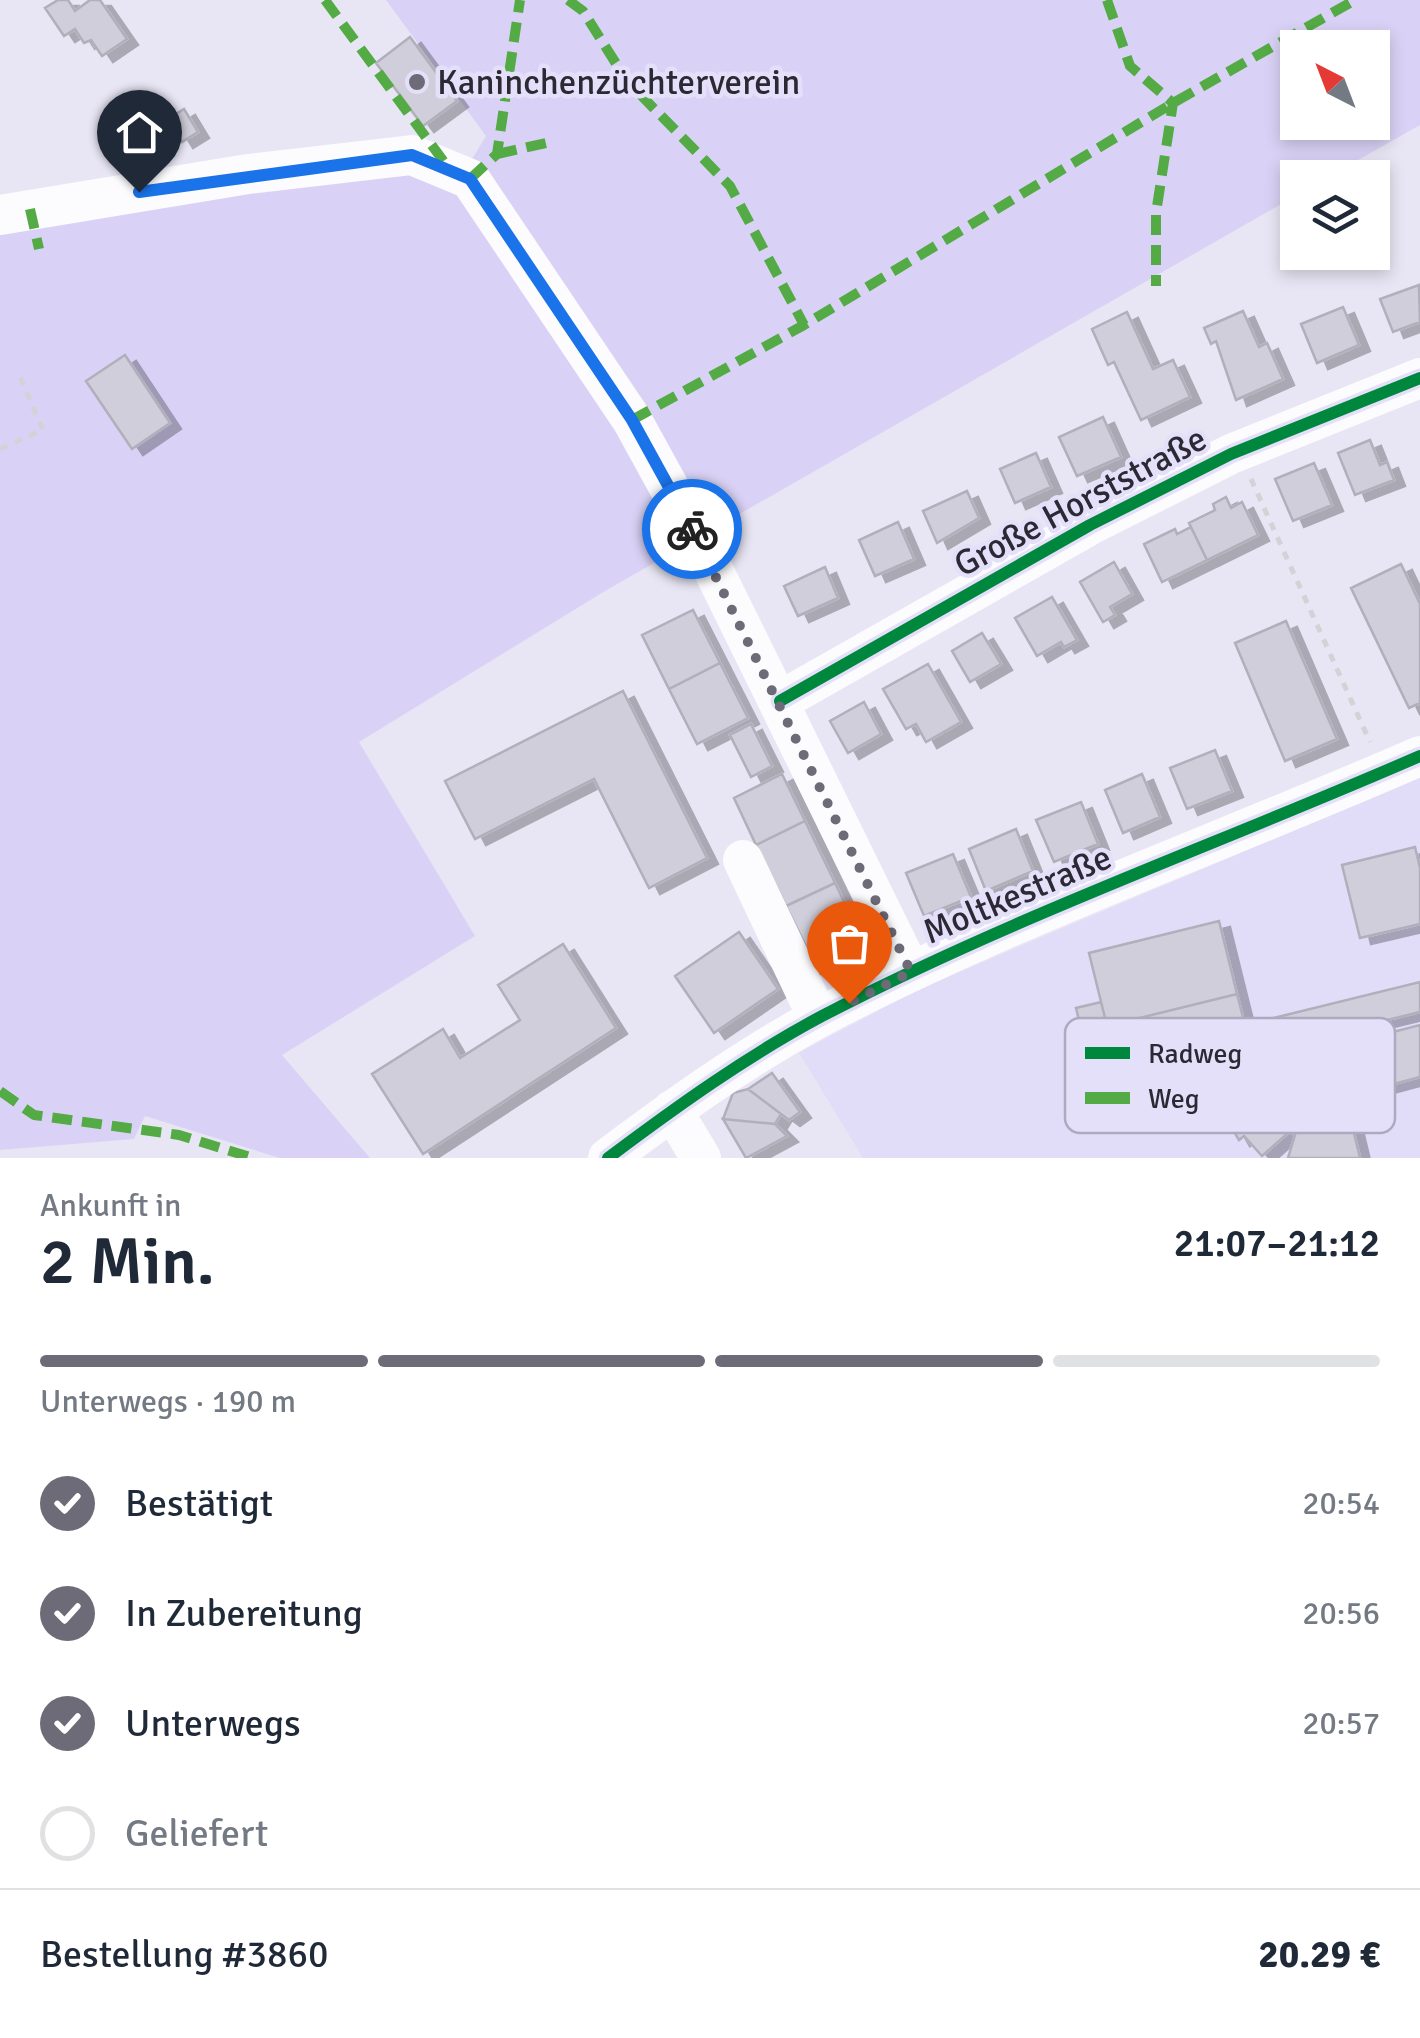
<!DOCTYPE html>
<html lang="de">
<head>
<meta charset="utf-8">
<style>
	:root { --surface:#fff; --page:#f2f2f3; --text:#1f2937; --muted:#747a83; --line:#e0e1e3; --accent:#6e6b78 }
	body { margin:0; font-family:Signika,sans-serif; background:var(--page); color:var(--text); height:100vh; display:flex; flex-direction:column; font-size:38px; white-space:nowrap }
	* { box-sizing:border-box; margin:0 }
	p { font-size:32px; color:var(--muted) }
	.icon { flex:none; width:55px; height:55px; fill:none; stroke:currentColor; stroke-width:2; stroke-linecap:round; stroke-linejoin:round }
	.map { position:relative; height:1158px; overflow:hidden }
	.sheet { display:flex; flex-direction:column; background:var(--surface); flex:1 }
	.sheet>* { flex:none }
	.needle { width:65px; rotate:318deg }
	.controls { position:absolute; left:1280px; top:30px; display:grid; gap:20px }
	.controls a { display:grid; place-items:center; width:110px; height:110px; border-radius:0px; background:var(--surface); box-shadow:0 5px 15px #0003; font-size:50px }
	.pin { position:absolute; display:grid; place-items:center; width:85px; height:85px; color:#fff; margin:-102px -42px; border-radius:50% 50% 50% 0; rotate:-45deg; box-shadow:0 0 10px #0007 }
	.pin .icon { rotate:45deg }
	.courier { position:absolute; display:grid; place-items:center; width:100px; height:100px; margin:-50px; border:8px solid #1a73e8; border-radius:50%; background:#fff; color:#222; box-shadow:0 2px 12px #0007 }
	.head em { font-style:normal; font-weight:600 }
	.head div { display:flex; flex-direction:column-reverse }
	.head { display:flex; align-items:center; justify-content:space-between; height:170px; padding:0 40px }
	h1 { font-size:65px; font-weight:600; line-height:75px }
	.bar { display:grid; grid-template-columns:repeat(4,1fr); gap:15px 10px; align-content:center; height:120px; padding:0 40px }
	.bar i { height:12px; border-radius:8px; background:var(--line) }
	.bar .selected { background:var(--accent) }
	.bar p { grid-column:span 4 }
	.line { display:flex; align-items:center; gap:25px; padding:0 40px; border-top:2px solid var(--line) }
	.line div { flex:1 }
	ol { padding:0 40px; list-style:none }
	li { display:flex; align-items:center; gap:30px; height:110px }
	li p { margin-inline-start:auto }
	li .icon { padding:10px; border-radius:50%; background:var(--accent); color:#fff; stroke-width:4 }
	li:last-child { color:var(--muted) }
	li i { width:55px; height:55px; border:5px solid var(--line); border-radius:50% }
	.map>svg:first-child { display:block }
</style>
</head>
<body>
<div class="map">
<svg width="1420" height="1158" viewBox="0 0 1420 1158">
	<defs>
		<filter id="shadow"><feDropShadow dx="11" dy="6" stdDeviation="0" flood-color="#0004"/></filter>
	</defs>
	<rect width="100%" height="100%" fill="#e8e6f4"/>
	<path fill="#e1dcf8" d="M1420,777V1158H863L799,1053L917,990Z"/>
	<path fill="#d9d2f6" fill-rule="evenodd" d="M386,0H1420V125L1328,177L1298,178L1297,195L605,591L359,742L475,936L282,1055L370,1158H280L145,1116L134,1139L0,1150V207L409,167L460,179L486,136ZM1298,48H1372V122H1298Z"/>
	<path fill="#d0ceda" stroke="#b1afbb" stroke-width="2.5" filter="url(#shadow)" d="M58,0H68L75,11L90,0H100L127,39L102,56L91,40L84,43L75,29L64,36L45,8Z
		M410,37L457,101L423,126L376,63Z
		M184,109L198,132L182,142L168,119Z
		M1419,285L1420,322L1393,332L1380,299Z
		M1343,307L1359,345L1317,363L1301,324Z
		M1243,311L1259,347L1267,343L1283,379L1236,400L1216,341L1211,344L1204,328Z
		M1127,312L1153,369L1173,360L1190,397L1141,420L1114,362L1108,365L1092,329Z
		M125,355L170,423L132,449L86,381Z
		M1103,417L1121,457L1077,476L1059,437Z
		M1370,440L1380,465L1387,462L1394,480L1355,495L1338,453Z
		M1036,453L1051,487L1015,503L1000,469Z
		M1314,463L1332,505L1293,521L1275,479Z
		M967,491L979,518L937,543L923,511Z
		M1226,497L1231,508L1242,502L1258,535L1207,560L1189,523L1215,510L1213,504Z
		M898,522L914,559L875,576L859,540Z
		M1191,527L1207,560L1162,582L1144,544L1175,529L1177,534Z
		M1114,562L1132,594L1110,607L1115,615L1103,622L1080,582Z
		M1401,564L1420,604V703L1409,708L1351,588Z
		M825,567L838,598L798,616L784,586Z
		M1052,597L1077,640L1064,647L1061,642L1037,656L1015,618Z
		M693,610L720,663L669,689L642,635Z
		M1286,621L1337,739L1285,761L1235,643Z
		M982,633L1001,664L970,682L952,651Z
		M720,663L748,718L697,744L669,689Z
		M928,664L961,722L926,742L916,724L906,729L883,689Z
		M623,691L707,858L649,888L594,779L475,839L445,781Z
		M864,702L881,734L848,753L830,721Z
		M751,724L772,766L751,777L730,735Z
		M1215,750L1232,791L1187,809L1170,768Z
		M782,774L805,821L756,845L734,798Z
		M1142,774L1160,817L1123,833L1105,790Z
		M1081,802L1098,844L1054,862L1036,820Z
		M805,821L835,883L786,906L756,845Z
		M1016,829L1033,871L986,891L969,849Z
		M1415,847L1420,868V924L1360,938L1342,865Z
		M953,854L971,897L924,916L906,873Z
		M835,883L868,951L820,974L786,906Z
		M1219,921L1237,994L1107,1026L1089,953Z
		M739,932L778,989L714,1033L675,976Z
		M563,944L616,1028L423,1154L372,1074L443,1029L460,1058L520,1020L498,985Z
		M1420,982V1012L1252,1053L1245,1025Z
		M1237,994L1252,1053L1121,1085L1107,1026Z
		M1101,1002L1107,1026L1082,1032L1076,1008Z
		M1420,1025V1077L1379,1088L1366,1039Z
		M1336,1059L1360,1158H1288L1295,1135L1289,1132L1262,1156L1244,1136L1239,1140L1226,1118L1231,1113L1226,1087Z
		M772,1073L800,1112L789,1120L748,1089Z
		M748,1089L781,1114L775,1124L723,1119L733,1093Z
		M723,1119L775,1124L787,1136L746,1158Z"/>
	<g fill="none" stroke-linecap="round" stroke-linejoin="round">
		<path stroke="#d3d2d6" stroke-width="5" stroke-dasharray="8 8" stroke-linecap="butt" d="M0,449L43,430L20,377
			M1251,479L1370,742"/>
		<path stroke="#fcfbfd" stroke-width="40" d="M0,215L248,174L412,155L470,179L632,420L705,553L911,972
			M780,701L1090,525L1231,454L1420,378
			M743,860L818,1018
			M672,1110L701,1158
			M608,1158C676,1107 747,1056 822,1016C1014,916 1221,843 1420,756"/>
		<path stroke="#54ab45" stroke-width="10" stroke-dasharray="20 10" stroke-linecap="butt" d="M325,0L450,170
			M568,0L583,11L627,81L730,186L804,325
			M1107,0L1130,66L1173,103L1156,213V286
			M497,154L546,143
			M470,179L497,154L520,0
			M30,209L39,249
			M632,420L804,325L1173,103L1355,0
			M0,1091L34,1115L179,1135L253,1158"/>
		<defs>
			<path id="cycleway" d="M780,701L1090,525L1231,454L1420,378
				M608,1158C676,1107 747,1056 822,1016C1014,916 1221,843 1420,756"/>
		</defs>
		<use href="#cycleway" stroke="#e5e0fa" stroke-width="19"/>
		<use href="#cycleway" stroke="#00873e" stroke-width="12"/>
	</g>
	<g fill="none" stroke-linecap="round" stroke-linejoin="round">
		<path stroke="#6e6b78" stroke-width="10" stroke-dasharray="0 18" d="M692,529L911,972L849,1003"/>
		<path stroke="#1a73e8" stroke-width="12" d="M139,192L412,155L470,179L632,420L692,529"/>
	</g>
	<circle fill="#6e6b78" stroke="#e5e0fa" stroke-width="4" cx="417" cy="82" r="10"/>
	<g text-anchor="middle" stroke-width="9" stroke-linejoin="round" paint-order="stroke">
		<g font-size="35" fill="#2c2935" stroke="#e5e0fa" text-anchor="start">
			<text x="437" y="94">Kaninchenzüchterverein</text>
		</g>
		<g font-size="35" fill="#2c2935" stroke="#e5e0fa">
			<text transform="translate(1080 501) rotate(-28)" y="12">Große Horststraße</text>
			<text transform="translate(1017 894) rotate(-23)" y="12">Moltkestraße</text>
		</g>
	</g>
	<rect x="1065" y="1018" width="330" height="115" rx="15" fill="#e5e0fa" stroke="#aea9bf" stroke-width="2.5"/>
	<rect x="1085" y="1047" width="45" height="12" fill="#00873e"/>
	<rect x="1085" y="1092" width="45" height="12" fill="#54ab45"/>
	<g font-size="28" fill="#2c2935">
		<text x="1148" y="1063">Radweg</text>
		<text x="1148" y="1108">Weg</text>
	</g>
</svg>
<div class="controls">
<a><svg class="needle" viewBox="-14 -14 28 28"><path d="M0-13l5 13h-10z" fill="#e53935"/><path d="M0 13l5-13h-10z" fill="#747a83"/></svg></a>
<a><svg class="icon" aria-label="layers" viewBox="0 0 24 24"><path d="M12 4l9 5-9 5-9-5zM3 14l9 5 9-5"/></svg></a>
</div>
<div class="pin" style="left:849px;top:1003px;background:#ea580c"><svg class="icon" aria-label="bag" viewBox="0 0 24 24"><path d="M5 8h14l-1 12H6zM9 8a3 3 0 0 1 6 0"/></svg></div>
<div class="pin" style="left:139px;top:192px;background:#1f2937"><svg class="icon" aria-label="home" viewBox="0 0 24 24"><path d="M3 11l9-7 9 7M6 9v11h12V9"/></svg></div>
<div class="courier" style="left:692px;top:529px"><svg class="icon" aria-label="bike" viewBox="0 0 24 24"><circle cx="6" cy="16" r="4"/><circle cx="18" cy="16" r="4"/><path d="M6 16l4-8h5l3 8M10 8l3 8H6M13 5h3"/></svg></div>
</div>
<section class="sheet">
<div class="head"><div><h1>2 Min.</h1><p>Ankunft in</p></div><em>21:07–21:12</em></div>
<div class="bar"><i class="selected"></i><i class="selected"></i><i class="selected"></i><i></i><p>Unterwegs · 190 m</p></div>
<ol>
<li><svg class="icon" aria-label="check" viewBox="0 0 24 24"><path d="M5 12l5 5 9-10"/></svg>Bestätigt<p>20:54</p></li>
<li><svg class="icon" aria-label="check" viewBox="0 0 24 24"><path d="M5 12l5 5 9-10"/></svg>In Zubereitung<p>20:56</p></li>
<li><svg class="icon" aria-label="check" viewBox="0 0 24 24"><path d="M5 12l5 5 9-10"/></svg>Unterwegs<p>20:57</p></li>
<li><i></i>Geliefert</li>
</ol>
<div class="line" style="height:130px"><div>Bestellung #3860</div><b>20.29 €</b></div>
</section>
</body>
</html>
